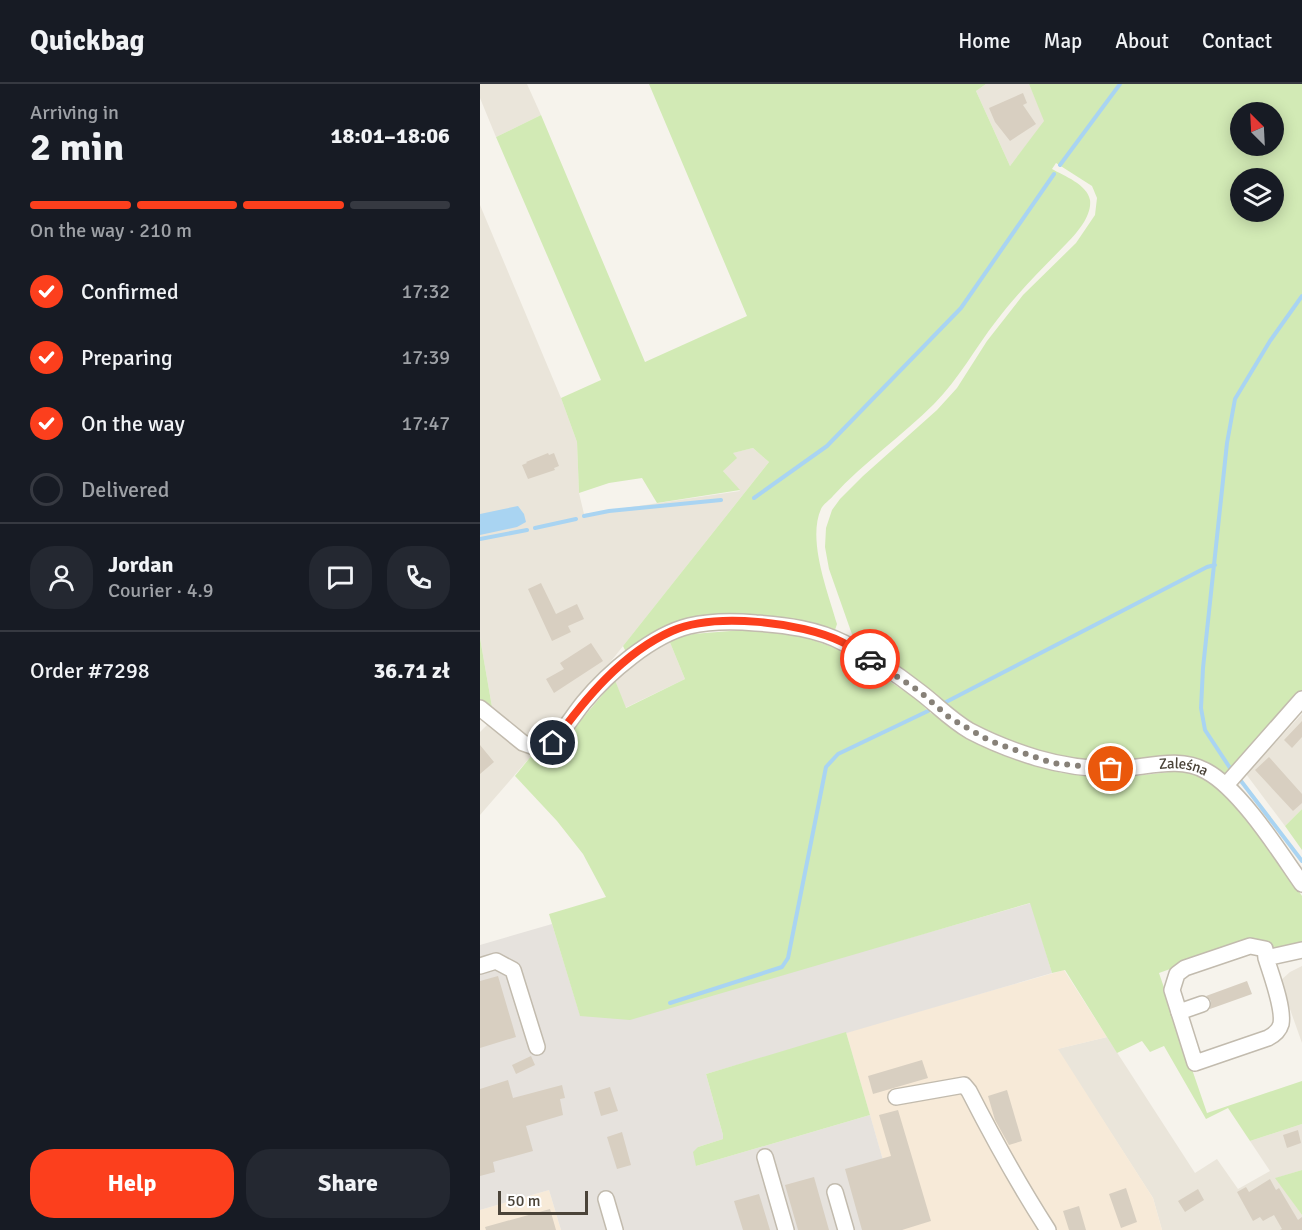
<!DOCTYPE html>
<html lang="en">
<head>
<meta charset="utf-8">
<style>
	:root { --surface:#171b24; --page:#242831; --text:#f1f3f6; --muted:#9ea1a6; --line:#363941; --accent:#fc3f1d }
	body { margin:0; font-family:Signika,sans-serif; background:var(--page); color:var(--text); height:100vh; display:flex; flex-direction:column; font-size:22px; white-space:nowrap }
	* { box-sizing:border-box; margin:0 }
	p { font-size:20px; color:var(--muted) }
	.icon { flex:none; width:33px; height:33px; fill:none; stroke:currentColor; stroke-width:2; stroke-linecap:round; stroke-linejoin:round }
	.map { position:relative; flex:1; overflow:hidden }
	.details { display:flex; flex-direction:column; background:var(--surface); width:480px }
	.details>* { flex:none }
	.needle { width:39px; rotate:336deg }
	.buttons { position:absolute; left:750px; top:18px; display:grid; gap:12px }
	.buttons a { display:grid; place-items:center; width:54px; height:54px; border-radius:50%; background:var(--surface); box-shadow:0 3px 15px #0003; font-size:30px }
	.scale { position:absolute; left:18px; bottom:15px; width:90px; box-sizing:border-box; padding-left:6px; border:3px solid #4b4439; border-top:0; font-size:16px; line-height:21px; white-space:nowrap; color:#4b4439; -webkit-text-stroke:4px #fff; paint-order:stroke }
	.pin { position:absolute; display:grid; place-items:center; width:51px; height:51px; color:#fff; margin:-26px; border:3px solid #fff; border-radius:50%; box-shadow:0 2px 6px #0007 }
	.courier { position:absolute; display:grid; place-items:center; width:60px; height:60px; margin:-30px; border:4px solid #fc3f1d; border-radius:50%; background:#fff; color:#222; box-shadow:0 2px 8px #0007 }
	.overview em { font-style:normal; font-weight:700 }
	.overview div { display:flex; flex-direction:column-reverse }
	.overview { display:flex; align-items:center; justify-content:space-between; height:102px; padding:0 30px }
	h1 { font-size:39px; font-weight:700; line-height:45px }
	.bar { display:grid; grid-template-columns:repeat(4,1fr); gap:9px 6px; align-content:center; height:72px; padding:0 30px }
	.bar i { height:8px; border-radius:4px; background:var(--line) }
	.bar .current { background:var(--accent) }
	.bar p { grid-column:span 4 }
	.line { display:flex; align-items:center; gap:15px; padding:0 30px; border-top:2px solid var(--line) }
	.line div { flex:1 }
	.round { display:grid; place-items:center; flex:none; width:63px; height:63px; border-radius:24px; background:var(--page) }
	ol { padding:0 30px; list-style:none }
	li { display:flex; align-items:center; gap:18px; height:66px }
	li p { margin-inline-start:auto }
	li .icon { padding:6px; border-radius:50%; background:var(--accent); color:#fff; stroke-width:4 }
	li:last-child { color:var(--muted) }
	li i { width:33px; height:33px; border:3px solid var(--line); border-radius:50% }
	.primary-button { display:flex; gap:12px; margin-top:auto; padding:12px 30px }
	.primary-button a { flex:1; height:69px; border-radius:24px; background:var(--accent); color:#fff; font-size:24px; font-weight:700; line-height:69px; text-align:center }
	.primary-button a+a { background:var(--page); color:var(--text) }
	header { display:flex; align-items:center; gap:36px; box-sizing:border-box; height:84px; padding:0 30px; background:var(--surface); border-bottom:2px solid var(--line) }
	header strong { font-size:28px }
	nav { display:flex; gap:33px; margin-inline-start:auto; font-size:21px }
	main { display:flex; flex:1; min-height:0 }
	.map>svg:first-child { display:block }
</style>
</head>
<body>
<header>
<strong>Quickbag</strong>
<nav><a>Home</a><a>Map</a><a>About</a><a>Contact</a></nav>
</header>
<main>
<section class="details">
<div class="overview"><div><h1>2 min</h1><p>Arriving in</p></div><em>18:01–18:06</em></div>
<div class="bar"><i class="current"></i><i class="current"></i><i class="current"></i><i></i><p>On the way · 210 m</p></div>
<ol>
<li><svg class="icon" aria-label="check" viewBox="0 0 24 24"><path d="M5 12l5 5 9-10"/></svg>Confirmed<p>17:32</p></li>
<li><svg class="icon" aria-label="check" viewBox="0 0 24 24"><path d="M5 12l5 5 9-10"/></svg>Preparing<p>17:39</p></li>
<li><svg class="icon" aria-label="check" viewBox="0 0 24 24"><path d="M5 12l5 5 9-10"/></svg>On the way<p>17:47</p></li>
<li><i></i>Delivered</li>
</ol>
<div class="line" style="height:108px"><a class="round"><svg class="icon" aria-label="person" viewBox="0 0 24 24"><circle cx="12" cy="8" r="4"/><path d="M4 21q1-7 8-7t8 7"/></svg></a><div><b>Jordan</b><p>Courier · 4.9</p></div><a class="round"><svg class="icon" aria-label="chat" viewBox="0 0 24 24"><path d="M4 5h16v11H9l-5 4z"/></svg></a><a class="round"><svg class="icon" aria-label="phone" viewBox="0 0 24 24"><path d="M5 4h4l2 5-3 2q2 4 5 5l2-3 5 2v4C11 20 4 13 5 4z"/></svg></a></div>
<div class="line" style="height:78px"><div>Order #7298</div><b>36.71 zł</b></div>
<div class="primary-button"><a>Help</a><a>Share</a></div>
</section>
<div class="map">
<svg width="822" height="1146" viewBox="0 0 822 1146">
	<rect width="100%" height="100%" fill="#f6f3ec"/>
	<path fill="#eae5da" d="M0,0H47L61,31L16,53L0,14Z
		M506,0H549L565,37L530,82L496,7Z
		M0,121L81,314L97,358L99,409L104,430L260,407L243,387L252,369L273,364L289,378L128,581L68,650L57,657L50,654L12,623L0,554Z
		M189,556L205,595L145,624L135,596Z
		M822,630V725L805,742L766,690Z
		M10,638L52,671L0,731V648Z
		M822,882V959L800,897L810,888Z
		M627,953L715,1089L737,1075L758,1105L790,1087L770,1057L822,1040V1086L796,1094L822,1131V1146H682L673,1114L577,965Z"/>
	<path fill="#f7ead8" d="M584,886L627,953L578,965L673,1114L682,1146H423L366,948Z
		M69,1106L81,1146H0V1126Z"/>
	<path fill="#e6e2dd" d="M551,819L572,889L226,990L243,1051V1055L218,1063L216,1082L390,1031L423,1146H81L69,1106L0,1126V861L72,840L100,931L405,861Z"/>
	<path fill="#d2eab5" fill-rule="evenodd" d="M169,0H506L496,7L530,82L564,37L549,0H822V611L745,693L740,686L727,681L608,678L544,664L504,646L468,627L374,556L349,485L345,463L346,444L352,426L360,415L383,392L457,326L477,304L507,257L543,211L596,159L615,131L617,114L612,102L576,79L572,85C584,92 607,100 610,116C612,131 598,148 587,159C563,184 538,208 517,236C495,264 479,295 454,320C422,352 384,378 353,412C350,416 343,420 341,425C327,456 348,508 357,540L355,546L238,534L146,568L143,562L289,378L273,364L253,369L257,374L243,387L260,406L177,419L162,394L129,399L99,409L97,358L81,314L121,296L16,53L61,31L165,278L267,232ZM760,28H794V62H760ZM760,94H794V128H760Z
		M263,546L319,551L366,568L439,617L448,627L483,651L540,676L582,689L646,693L699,687L722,692L752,716L797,775L822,812V861L781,873L776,854L679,889L727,1029L822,997V1040L770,1057L748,1024L726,1035L684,962L670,968L662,957L637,969L585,886L572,889L550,819L150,936L100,932L69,830L126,813L103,770L77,737L35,692L52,671L68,673L74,668L135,596L146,624L205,595L189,556L213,550Z
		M0,554L12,623L0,615Z
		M822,725V766L805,742Z
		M366,948L390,1031L216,1082L213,1068L218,1063L243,1055V1051L226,990Z
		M822,1086V1131L795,1094Z"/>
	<path fill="#a9d4f2" d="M38,422L44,430L46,438L37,443L0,451V430Z"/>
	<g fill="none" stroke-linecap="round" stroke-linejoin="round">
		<path stroke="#a9d4f2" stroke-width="4" d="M580,81L640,0
			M274,414L347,362L481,224L574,90
			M104,432L129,427L241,416
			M55,444L96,435
			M0,455L47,446
			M466,618L727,483L735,481
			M752,687L725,646L721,624L723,584L747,359L755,315L790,257L822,212
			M761,697L822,777
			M190,919L302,883L308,874L346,683L358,670L448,627"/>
	</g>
	<path fill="#d8cfc1" d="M543,9L547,19L543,21L556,40L530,57L515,38L509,24Z
		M68,369L69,371L74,369L79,382L74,384L75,386L48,395L42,381L47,379L46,378Z
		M61,499L76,530L97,520L104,535L88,542L91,548L72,557L48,505Z
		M111,559L123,577L74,609L66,595L84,585L80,579Z
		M822,637V653L812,664L804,656Z
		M0,661L14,678L0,690Z
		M789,673L822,710V719L813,727L775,686Z
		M18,892L36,953L0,964V897Z
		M767,897L772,910L730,925L731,917L726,912Z
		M51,972L55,981L36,990L32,981Z
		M442,976L448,994L393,1010L388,992Z
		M28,996L33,1014L82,1001L85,1014L80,1015L83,1031L46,1042L53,1067L13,1078L15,1088L0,1092V1005Z
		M130,1003L138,1027L121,1032L114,1008Z
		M527,1006L542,1057L529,1061L515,1036L508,1012Z
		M418,1026L451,1137L422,1146H382L365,1085L411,1072L399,1031Z
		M818,1046L821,1059L807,1064L803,1051Z
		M142,1048L151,1081L137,1085L127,1053Z
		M334,1093L349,1146H318L305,1101Z
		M790,1095L796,1106L799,1104L818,1136L822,1133V1146H800L802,1145L794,1131L783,1137L780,1133L773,1137L757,1108L766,1103L769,1108Z
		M646,1104L657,1138L641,1144L629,1110Z
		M718,1105L724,1116L705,1128L698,1117Z
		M279,1110L290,1146H263L254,1117Z
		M599,1122L606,1146H589L583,1127Z
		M70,1125L76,1146H6L5,1143Z"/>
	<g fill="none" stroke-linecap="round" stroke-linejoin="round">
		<defs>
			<g id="minor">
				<path id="s1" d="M0,624L43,659L63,666C80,654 91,634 104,618C128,589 172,551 209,542C230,537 255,537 276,539C306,541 337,545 364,559C390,572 417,590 440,608C457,621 471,636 490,647C511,658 534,667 557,674C581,681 608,685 633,685C664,685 697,671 726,687C760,705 799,767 822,800"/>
				<path d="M746,701L822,615"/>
				<path d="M786,874L785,865L770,862L705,884L697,890L692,906L715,979L788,954C794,951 799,947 801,940C804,924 791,890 786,874L822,866"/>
				<path d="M0,882L16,877L33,886L57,963"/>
				<path d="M699,928L722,920"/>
				<path d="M416,1013L484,1001L489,1007C513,1054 539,1101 568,1146"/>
				<path d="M285,1073L306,1146"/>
				<path d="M355,1108L366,1146"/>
				<path d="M126,1115L135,1146"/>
			</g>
		</defs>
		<use href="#minor" stroke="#c2bbae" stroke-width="18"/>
		<use href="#minor" stroke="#fff" stroke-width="15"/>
	</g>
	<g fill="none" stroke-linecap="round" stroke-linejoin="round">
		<path stroke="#878178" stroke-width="6" stroke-dasharray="0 10.8" d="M390,575L439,607L470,634L510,657L572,679L631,685"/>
		<path stroke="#fc3f1d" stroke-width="8" d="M73,659C104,616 142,569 192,547C235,528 321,538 362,558C372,563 381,569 390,575"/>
	</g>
	<g text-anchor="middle" stroke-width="5" stroke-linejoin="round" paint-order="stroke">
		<g font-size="15" fill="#4b4439" stroke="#fff">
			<text dy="5" stroke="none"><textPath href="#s1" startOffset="804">Zaleśna</textPath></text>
		</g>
	</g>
</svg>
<div class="buttons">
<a><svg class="needle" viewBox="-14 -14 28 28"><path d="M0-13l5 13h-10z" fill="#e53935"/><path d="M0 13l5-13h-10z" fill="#9ea1a6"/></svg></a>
<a><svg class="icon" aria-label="layers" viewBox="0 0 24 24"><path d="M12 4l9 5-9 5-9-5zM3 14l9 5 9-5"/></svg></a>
</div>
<div class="scale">50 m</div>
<div class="pin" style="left:631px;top:685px;background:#ea580c"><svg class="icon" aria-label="bag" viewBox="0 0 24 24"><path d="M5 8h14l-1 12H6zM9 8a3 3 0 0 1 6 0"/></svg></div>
<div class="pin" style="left:73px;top:659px;background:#1f2937"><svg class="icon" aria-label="home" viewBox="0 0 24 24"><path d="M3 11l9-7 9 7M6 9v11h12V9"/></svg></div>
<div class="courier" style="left:390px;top:575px"><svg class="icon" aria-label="car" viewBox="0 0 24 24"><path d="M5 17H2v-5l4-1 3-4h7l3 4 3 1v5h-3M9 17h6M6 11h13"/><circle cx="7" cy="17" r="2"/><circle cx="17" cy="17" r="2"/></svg></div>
</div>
</main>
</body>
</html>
